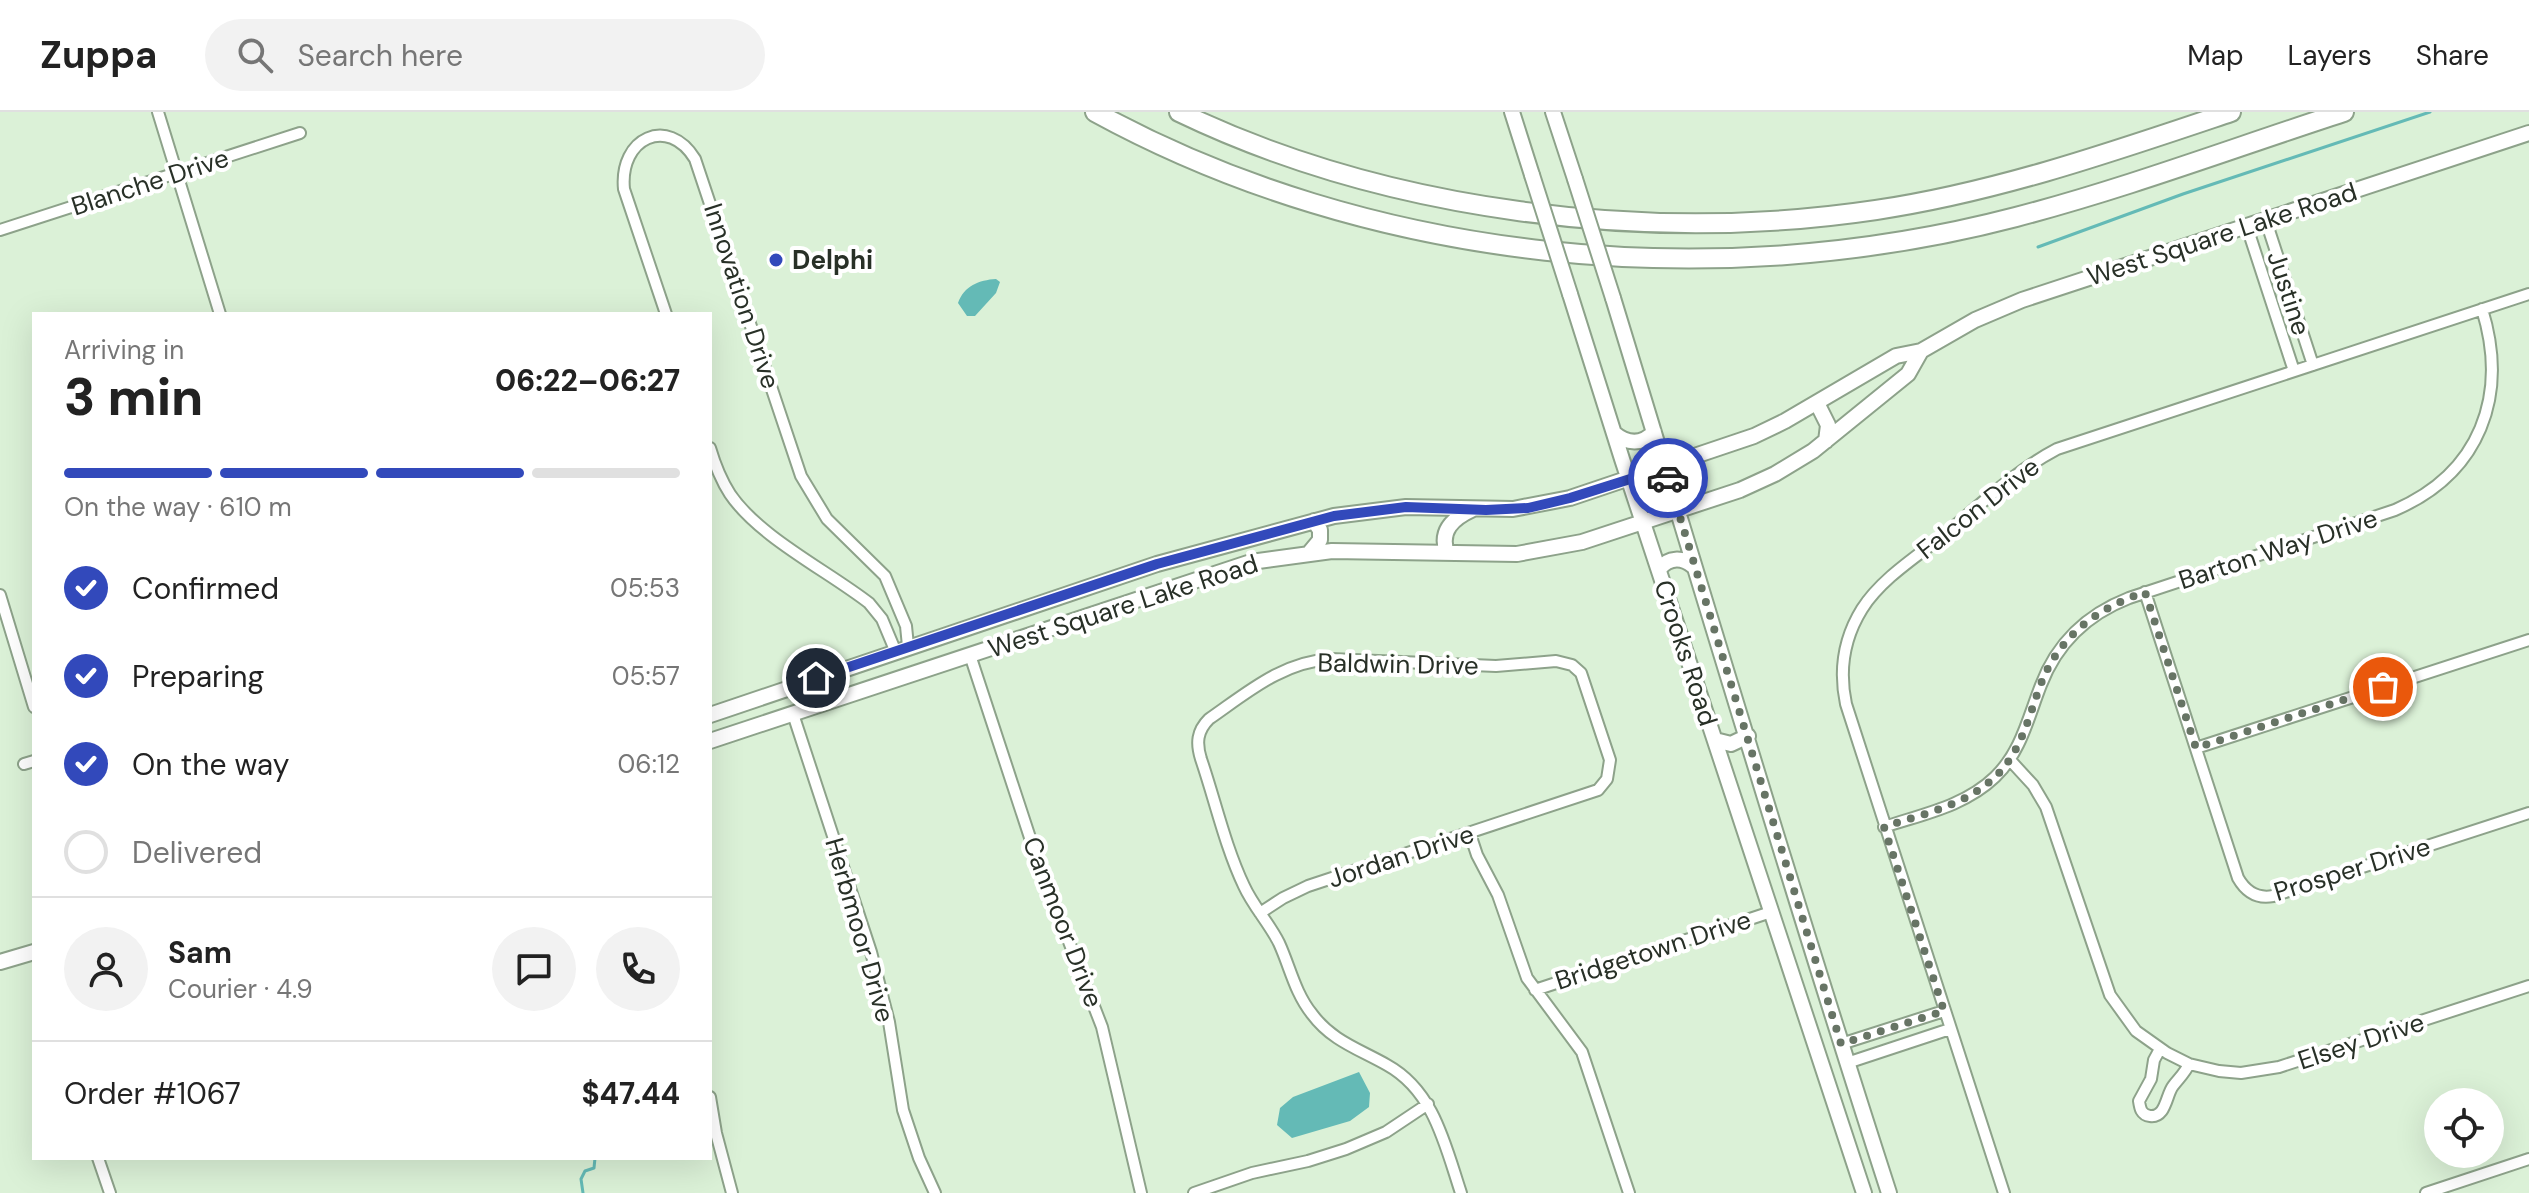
<!DOCTYPE html>
<html lang="en">
<head>
<meta charset="utf-8">
<style>
	:root { --surface:#fff; --page:#f2f2f2; --text:#222; --muted:#767676; --line:#e0e0e0; --accent:#3249bb }
	body { margin:0; font-family:"DM Sans",sans-serif; background:var(--page); color:var(--text); height:100vh; display:flex; flex-direction:column; font-size:30px; white-space:nowrap }
	* { box-sizing:border-box; margin:0 }
	p { font-size:26px; color:var(--muted) }
	.icon { flex:none; width:44px; height:44px; fill:none; stroke:currentColor; stroke-width:2; stroke-linecap:round; stroke-linejoin:round }
	.map { position:relative; flex:1; overflow:hidden }
	.drawer { position:absolute; left:32px; top:200px; width:680px; height:848px; display:flex; flex-direction:column; background:var(--surface); border-radius:0px; box-shadow:0 8px 32px #0002 }
	.drawer>* { flex:none }
	.buttons { position:absolute; left:2424px; top:976px; display:grid; gap:16px }
	.buttons a { display:grid; place-items:center; width:80px; height:80px; border-radius:50%; background:var(--surface); box-shadow:0 8px 32px #0002; font-size:40px }
	.pin { position:absolute; display:grid; place-items:center; width:68px; height:68px; color:#fff; margin:-34px; border:4px solid #fff; border-radius:50%; box-shadow:0 2px 8px #0007 }
	.courier { position:absolute; display:grid; place-items:center; width:80px; height:80px; margin:-40px; border:6px solid #3249bb; border-radius:50%; background:#fff; color:#222; box-shadow:0 2px 10px #0007 }
	.overview em { font-style:normal; font-weight:800 }
	.overview div { display:flex; flex-direction:column-reverse }
	.overview { display:flex; align-items:center; justify-content:space-between; height:136px; padding:0 32px }
	h1 { font-size:52px; font-weight:800; line-height:60px }
	.bar { display:grid; grid-template-columns:repeat(4,1fr); gap:12px 8px; align-content:center; height:96px; padding:0 32px }
	.bar i { height:10px; border-radius:6px; background:var(--line) }
	.bar .active { background:var(--accent) }
	.bar p { grid-column:span 4 }
	.line { display:flex; align-items:center; gap:20px; padding:0 32px; border-top:2px solid var(--line) }
	.line div { flex:1 }
	.round { display:grid; place-items:center; flex:none; width:84px; height:84px; border-radius:42px; background:var(--page) }
	ol { padding:0 32px; list-style:none }
	li { display:flex; align-items:center; gap:24px; height:88px }
	li p { margin-inline-start:auto }
	li .icon { padding:8px; border-radius:50%; background:var(--accent); color:#fff; stroke-width:4 }
	li:last-child { color:var(--muted) }
	li i { width:44px; height:44px; border:4px solid var(--line); border-radius:50% }
	header { display:flex; align-items:center; gap:48px; box-sizing:border-box; height:112px; padding:0 40px; background:var(--surface); border-bottom:2px solid var(--line) }
	header strong { font-size:38px }
	nav { display:flex; gap:44px; margin-inline-start:auto; font-size:28px }
	.search { width:560px; height:72px; background:var(--page); display:flex; align-items:center; gap:20px; box-sizing:border-box; padding:0 28px; border-radius:44px; color:var(--muted); font-size:30px }
	.map>svg:first-child { display:block }
</style>
</head>
<body>
<header>
<strong>Zuppa</strong>
<div class="search"><svg class="icon" aria-label="search" viewBox="0 0 24 24"><circle cx="10" cy="10" r="6"/><path d="M15 15l6 6"/></svg>Search here</div>
<nav><a>Map</a><a>Layers</a><a>Share</a></nav>
</header>
<div class="map">
<svg width="2529" height="1081" viewBox="0 0 2529 1081">
	<rect width="100%" height="100%" fill="#dbf1d7"/>
	<path fill="#64bab6" d="M996,167L1000,170L996,181L975,204H967L958,191C964,174 979,168 996,167Z
		M1359,960L1370,981L1369,995L1350,1009L1292,1026L1277,1013L1280,996L1293,985Z"/>
	<g fill="none" stroke-linecap="round" stroke-linejoin="round">
		<path stroke="#64bab6" stroke-width="3" d="M2038,135L2183,82L2430,0
			M583,1081L581,1067L585,1059L594,1056L595,1046"/>
		<defs>
			<path id="street" d="M158,0L220,202
				M2266,109L2313,253
				M2247,115L2294,259
				M0,118L300,21
				M666,202L624,77C619,26 668,3 695,47L801,364L827,407L885,464L906,514L908,534
				M710,336C715,353 721,368 730,382C759,425 828,459 869,491L882,507L895,538
				M2145,480L2238,766C2246,780 2257,787 2273,784L2529,701
				M0,483L34,595
				M970,543L1037,747L1102,915L1141,1081
				M793,602L871,840L889,910L903,998L919,1046L935,1081
				M2196,636L2529,528
				M2010,648L2033,673L2046,695L2110,883L2136,919L2167,941L2189,952L2219,959L2241,961L2279,955L2529,874
				M24,652L34,649
				M1884,715C1923,702 1965,694 1995,665C2021,640 2028,606 2041,573C2057,531 2088,502 2129,486L2395,398C2480,361 2509,284 2482,197
				M1470,722L1477,743L1498,783L1527,866L1582,940L1629,1081
				M1260,801L1283,786L1308,774L1598,678L1607,667L1610,648L1581,561L1572,553L1556,549L1496,554L1331,547C1282,550 1248,580 1209,607C1197,619 1196,631 1201,647C1215,688 1225,734 1244,774C1253,794 1269,811 1279,831C1290,855 1295,881 1312,902C1332,929 1359,937 1387,953C1434,979 1445,1033 1461,1081
				M1535,878L1771,800
				M1841,932L1944,899
				M2160,937L2154,948L2151,967L2139,989C2140,996 2141,1003 2150,1004C2166,1006 2166,983 2173,974C2179,966 2185,961 2189,952
				M1847,951L1950,917
				M710,985L716,1021L732,1081
				M98,1046L110,1081
				M1194,1081L1252,1061L1308,1049L1346,1037L1386,1020L1428,992
				M2004,1081L1846,592C1839,559 1844,526 1862,497C1881,467 1916,445 1944,423C1980,393 2015,359 2057,337L2529,182
				M2426,1081L2529,1047"/>
			<path id="secondary" d="M1512,0L1532,63
				M1553,0L1575,67
				M1570,182L1622,347L1864,1081
				M1613,186C1704,484 1793,784 1889,1081
				M1817,291L1828,313L1826,329
				M1614,321C1627,332 1642,333 1654,320
				M1310,440L1320,428V418L1314,409
				M1447,441C1439,419 1453,406 1473,397
				M1659,457C1669,445 1682,445 1693,454
				M710,603L1157,452L1334,404L1406,395L1513,397L1570,386L1754,324L1785,309L1896,244L1921,239L1975,208L2022,188L2529,21
				M1715,628L1731,632L1748,624
				M710,629L1251,450L1332,439L1517,442L1582,430L1740,378L1775,362L1813,339L1908,262L1921,239
				M0,850L34,840"/>
			<path id="highway" d="M1095,0C1371,151 1714,184 2016,105C2127,76 2236,35 2344,0
				M1179,0C1387,100 1648,132 1876,98C1997,80 2115,39 2231,0"/>
		</defs>
		<use href="#street" stroke="#8da28a" stroke-width="14"/>
		<use href="#secondary" stroke="#8da28a" stroke-width="18"/>
		<use href="#highway" stroke="#8da28a" stroke-width="22"/>
		<use href="#street" stroke="#fff" stroke-width="10"/>
		<use href="#secondary" stroke="#fff" stroke-width="14"/>
		<use href="#highway" stroke="#fff" stroke-width="18"/>
		<defs>
			<path id="secondary-bridge" d="M1532,63L1570,182
				M1575,67L1613,186"/>
		</defs>
		<use href="#secondary-bridge" stroke="#8da28a" stroke-width="18" stroke-linecap="butt"/>
		<use href="#secondary-bridge" stroke="#fff" stroke-width="14"/>
	</g>
	<g fill="none" stroke-linecap="round" stroke-linejoin="round">
		<path stroke="#677465" stroke-width="8" stroke-dasharray="0 14.4" d="M1668,366L1841,932L1944,899L1884,715C1923,702 1964,694 1995,665C2021,640 2028,607 2040,574C2059,524 2096,497 2145,480L2196,636L2383,575"/>
		<path stroke="#3249bb" stroke-width="10" d="M816,566L1157,452L1334,404L1406,395L1486,398L1528,396L1570,386L1665,356L1668,366"/>
	</g>
	<circle fill="#3249bb" stroke="#fff" stroke-width="3" cx="776" cy="148" r="8"/>
	<g text-anchor="middle" stroke-width="8" stroke-linejoin="round" paint-order="stroke">
		<g font-size="26" fill="#283027" stroke="#fff">
			<text transform="translate(150 70) rotate(-18)" y="9">Blanche Drive</text>
			<text transform="translate(2222 122) rotate(-18)" y="9">West Square Lake Road</text>
			<text transform="translate(2289 181) rotate(72)" y="9">Justine</text>
			<text transform="translate(742 184) rotate(72)" y="9">Innovation Drive</text>
			<text transform="translate(1978 396) rotate(-38)" y="9">Falcon Drive</text>
			<text transform="translate(2278 437) rotate(-18)" y="9">Barton Way Drive</text>
			<text transform="translate(1123 494) rotate(-18)" y="9">West Square Lake Road</text>
			<text transform="translate(1686 541) rotate(72)" y="9">Crooks Road</text>
			<text transform="translate(1398 552) rotate(1)" y="9">Baldwin Drive</text>
			<text transform="translate(1401 744) rotate(-18)" y="9">Jordan Drive</text>
			<text transform="translate(2352 757) rotate(-17)" y="9">Prosper Drive</text>
			<text transform="translate(1063 810) rotate(69)" y="9">Canmoor Drive</text>
			<text transform="translate(860 818) rotate(74)" y="9">Herbmoor Drive</text>
			<text transform="translate(1653 838) rotate(-18)" y="9">Bridgetown Drive</text>
			<text transform="translate(2361 929) rotate(-18)" y="9">Elsey Drive</text>
		</g>
		<g font-size="26" font-weight="bold" fill="#283027" stroke="#fff" text-anchor="start">
			<text x="792" y="157">Delphi</text>
		</g>
	</g>
</svg>
<div class="buttons">
<a><svg class="icon" aria-label="locate" viewBox="0 0 24 24"><circle cx="12" cy="12" r="6"/><path d="M12 2v4M12 18v4M2 12h4M18 12h4"/></svg></a>
</div>
<div class="pin" style="left:2383px;top:575px;background:#ea580c"><svg class="icon" aria-label="bag" viewBox="0 0 24 24"><path d="M5 8h14l-1 12H6zM9 8a3 3 0 0 1 6 0"/></svg></div>
<div class="pin" style="left:816px;top:566px;background:#1f2937"><svg class="icon" aria-label="home" viewBox="0 0 24 24"><path d="M3 11l9-7 9 7M6 9v11h12V9"/></svg></div>
<div class="courier" style="left:1668px;top:366px"><svg class="icon" aria-label="car" viewBox="0 0 24 24"><path d="M5 17H2v-5l4-1 3-4h7l3 4 3 1v5h-3M9 17h6M6 11h13"/><circle cx="7" cy="17" r="2"/><circle cx="17" cy="17" r="2"/></svg></div>
<section class="drawer">
<div class="overview"><div><h1>3 min</h1><p>Arriving in</p></div><em>06:22–06:27</em></div>
<div class="bar"><i class="active"></i><i class="active"></i><i class="active"></i><i></i><p>On the way · 610 m</p></div>
<ol>
<li><svg class="icon" aria-label="check" viewBox="0 0 24 24"><path d="M5 12l5 5 9-10"/></svg>Confirmed<p>05:53</p></li>
<li><svg class="icon" aria-label="check" viewBox="0 0 24 24"><path d="M5 12l5 5 9-10"/></svg>Preparing<p>05:57</p></li>
<li><svg class="icon" aria-label="check" viewBox="0 0 24 24"><path d="M5 12l5 5 9-10"/></svg>On the way<p>06:12</p></li>
<li><i></i>Delivered</li>
</ol>
<div class="line" style="height:144px"><a class="round"><svg class="icon" aria-label="person" viewBox="0 0 24 24"><circle cx="12" cy="8" r="4"/><path d="M4 21q1-7 8-7t8 7"/></svg></a><div><b>Sam</b><p>Courier · 4.9</p></div><a class="round"><svg class="icon" aria-label="chat" viewBox="0 0 24 24"><path d="M4 5h16v11H9l-5 4z"/></svg></a><a class="round"><svg class="icon" aria-label="phone" viewBox="0 0 24 24"><path d="M5 4h4l2 5-3 2q2 4 5 5l2-3 5 2v4C11 20 4 13 5 4z"/></svg></a></div>
<div class="line" style="height:104px"><div>Order #1067</div><b>$47.44</b></div>
</section>
</div>
</body>
</html>
